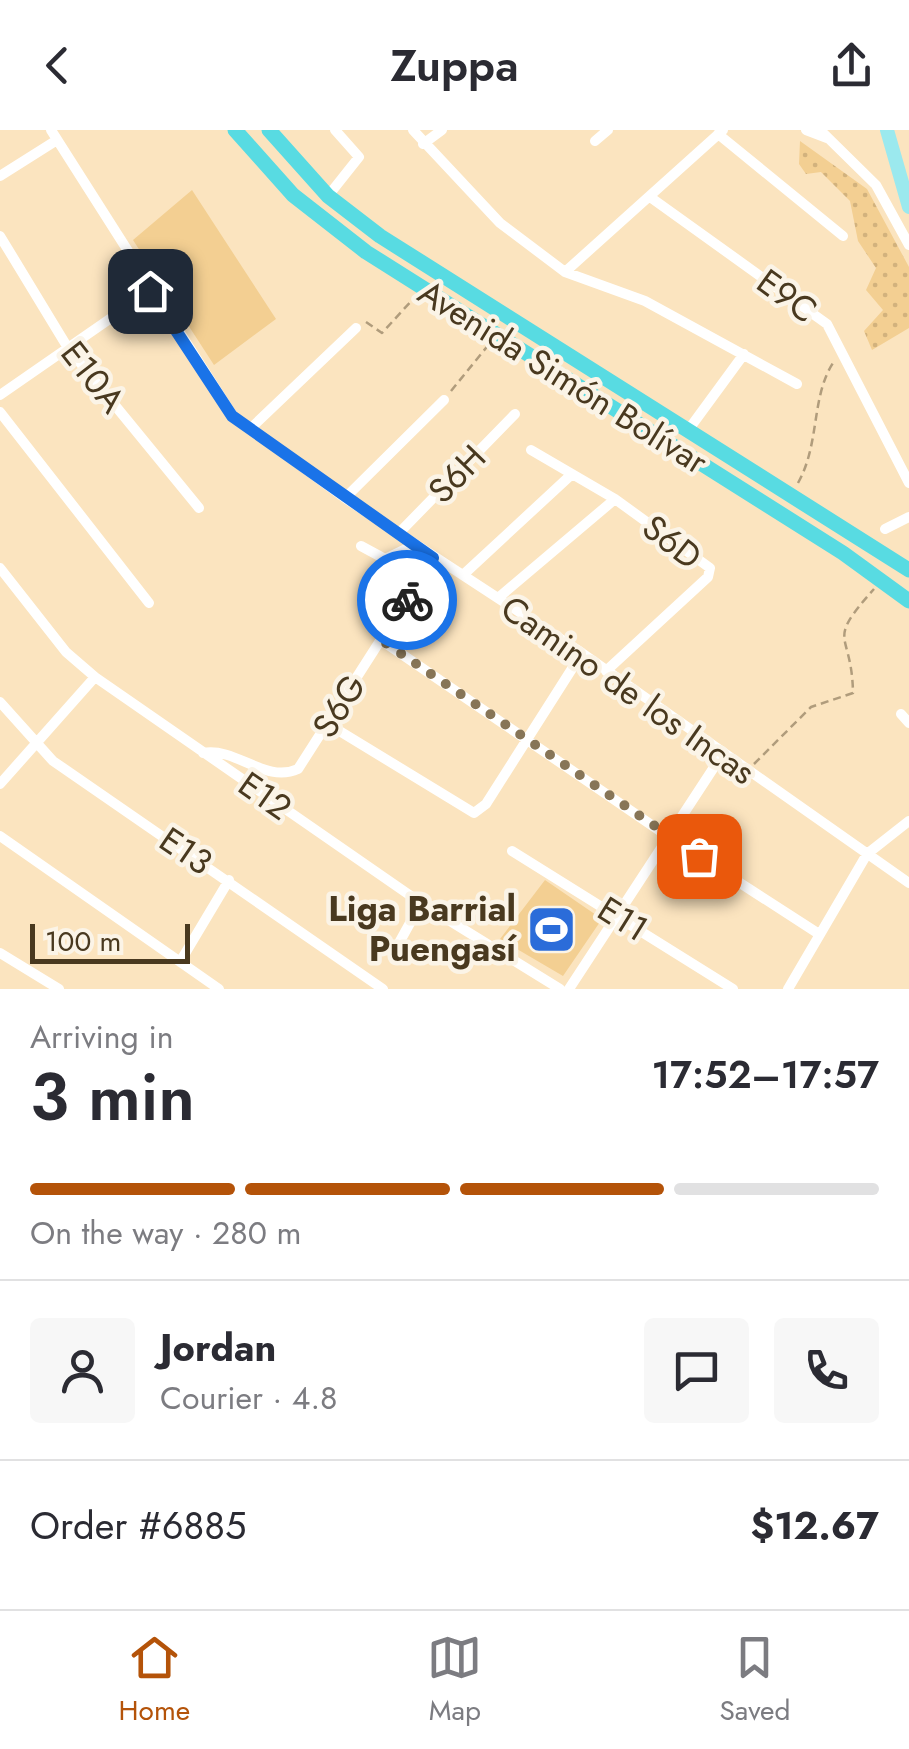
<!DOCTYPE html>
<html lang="en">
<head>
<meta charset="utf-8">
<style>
	:root { --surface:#fff; --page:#f7f7f7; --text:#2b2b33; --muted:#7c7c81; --line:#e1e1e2; --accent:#b45309 }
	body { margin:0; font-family:Jost,sans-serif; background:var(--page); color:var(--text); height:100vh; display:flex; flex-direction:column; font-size:38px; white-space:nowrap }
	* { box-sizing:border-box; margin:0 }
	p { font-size:32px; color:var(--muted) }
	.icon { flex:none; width:55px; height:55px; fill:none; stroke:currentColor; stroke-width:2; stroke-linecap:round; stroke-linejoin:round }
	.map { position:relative; height:859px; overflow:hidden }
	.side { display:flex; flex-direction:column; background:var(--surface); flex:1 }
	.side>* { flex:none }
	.scale { position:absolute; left:30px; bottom:25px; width:160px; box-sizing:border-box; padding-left:10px; border:5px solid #49391f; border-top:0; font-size:28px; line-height:35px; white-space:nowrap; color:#49391f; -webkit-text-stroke:8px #fbf4e7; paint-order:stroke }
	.pin { position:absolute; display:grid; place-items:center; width:85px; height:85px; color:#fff; margin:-42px; border-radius:20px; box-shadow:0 5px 15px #0006 }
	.courier { position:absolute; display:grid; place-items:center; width:100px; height:100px; margin:-50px; border:8px solid #1a73e8; border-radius:50%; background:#fff; color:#222; box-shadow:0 2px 12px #0007 }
	.headline em { font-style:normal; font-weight:600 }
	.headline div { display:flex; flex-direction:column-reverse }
	.headline { display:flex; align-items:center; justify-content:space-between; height:170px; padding:0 30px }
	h1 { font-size:65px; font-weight:600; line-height:75px }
	.bar { display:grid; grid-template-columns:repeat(4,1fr); gap:15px 10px; align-content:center; height:120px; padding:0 30px }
	.bar i { height:12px; border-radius:8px; background:var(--line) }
	.bar .current { background:var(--accent) }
	.bar p { grid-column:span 4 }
	.line { display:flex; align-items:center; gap:25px; padding:0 30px; border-top:2px solid var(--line) }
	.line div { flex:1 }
	.round { display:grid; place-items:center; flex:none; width:105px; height:105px; border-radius:10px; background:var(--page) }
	header { display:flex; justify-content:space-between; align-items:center; height:130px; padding:0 30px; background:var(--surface); font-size:45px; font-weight:600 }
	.menu { display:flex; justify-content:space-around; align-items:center; height:140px; border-top:2px solid var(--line); background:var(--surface); font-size:28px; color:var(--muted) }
	.menu a { display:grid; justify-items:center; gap:5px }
	.menu .current { color:var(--accent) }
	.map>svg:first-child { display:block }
</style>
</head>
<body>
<header><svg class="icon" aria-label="back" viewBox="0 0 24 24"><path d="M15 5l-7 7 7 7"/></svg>Zuppa<svg class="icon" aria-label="share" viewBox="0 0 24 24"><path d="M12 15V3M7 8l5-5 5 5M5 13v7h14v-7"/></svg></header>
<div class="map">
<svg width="909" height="859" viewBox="0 0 909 859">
	<defs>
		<pattern id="grass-dots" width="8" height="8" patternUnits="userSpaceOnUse" patternTransform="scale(2.5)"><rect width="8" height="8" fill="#f3cf92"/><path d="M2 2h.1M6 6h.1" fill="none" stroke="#d2b27d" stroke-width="1.8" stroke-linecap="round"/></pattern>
	</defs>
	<rect width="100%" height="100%" fill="#fbe4bf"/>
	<path fill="url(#grass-dots)" d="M800,11L867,59L909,137V198L872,220L864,201L883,180L866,160L876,138L858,111L850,71L821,42L806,44L799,34Z"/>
	<path fill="#f3cf92" d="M192,60L276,189L214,235L133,110Z
		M545,750L602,789L563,846L500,809Z"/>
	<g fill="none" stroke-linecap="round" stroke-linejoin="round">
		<path stroke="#b09c7c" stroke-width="2.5" stroke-dasharray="8 5" stroke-linecap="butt" d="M366,192L382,203L414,168
			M451,261L490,213
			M798,353C820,314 811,267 833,233
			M754,634L811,577L853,563C852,499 824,515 874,459"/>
		<path stroke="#fff" stroke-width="10" d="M51,0L233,286L345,368L582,523L909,753
			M413,0L500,93L565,142L645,171L797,254
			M806,0L827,8
			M820,0L876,55L909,115
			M718,4L843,106
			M595,11L608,0
			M423,14L442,0
			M0,46L57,10
			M328,66L359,27L335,0
			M650,67L827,194L909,353
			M0,106L68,218L199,378
			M565,142L723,0
			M0,265L150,161
			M0,282L149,473
			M250,299L356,198
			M689,299L744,224
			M531,320L615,369L710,438L708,447L606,541
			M345,368L444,270
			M885,399L909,387
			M399,403L515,284
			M361,416L385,429L414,415
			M0,438L66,522L95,547L421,773L560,859
			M463,445L572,344
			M498,468L615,369
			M381,510L669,707L819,804
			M0,572L53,631L383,859
			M901,584L909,593
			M328,594L474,683L486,674L582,523
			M203,623C237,617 265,654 298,639L433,428
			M0,654L95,547
			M0,706L219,859
			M512,721L733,859
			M394,822L421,773
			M0,823L59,859
			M180,832L229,750
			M569,859L722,625
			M788,859L867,724L909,691"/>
		<path stroke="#9be9ee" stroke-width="14" d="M887,0L909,77"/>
		<path stroke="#58dbe2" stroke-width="15" d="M235,0L293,65L366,122L843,423L909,471
			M269,0L328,66L380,106L909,440"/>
	</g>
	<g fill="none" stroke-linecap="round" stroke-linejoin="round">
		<path stroke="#877557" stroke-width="10" stroke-dasharray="0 18" d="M407,470L381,510L699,726"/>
		<path stroke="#1a73e8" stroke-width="12" d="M150,161L232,286L433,428L407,470"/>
	</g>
	<defs>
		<symbol id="stadium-square" viewBox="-11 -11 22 22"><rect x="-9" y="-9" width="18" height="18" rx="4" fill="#2b6cd9" stroke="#fbf4e7"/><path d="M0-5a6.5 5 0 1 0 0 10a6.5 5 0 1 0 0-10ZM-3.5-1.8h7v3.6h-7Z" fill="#fff"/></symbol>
	</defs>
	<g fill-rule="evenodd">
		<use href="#stadium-square" x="524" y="772" width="55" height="55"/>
	</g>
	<g text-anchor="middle" stroke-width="9" stroke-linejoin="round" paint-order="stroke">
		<g font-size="35" fill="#49391f" stroke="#fbf4e7">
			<text transform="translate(787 166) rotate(36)" y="12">E9C</text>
			<text transform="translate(93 247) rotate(52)" y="12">E10A</text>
			<text transform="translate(563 247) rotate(32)" y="12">Avenida Simón Bolívar</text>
			<text transform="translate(457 344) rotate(-46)" y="12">S6H</text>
			<text transform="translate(672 412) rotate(38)" y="12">S6D</text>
			<text transform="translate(628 560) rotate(35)" y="12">Camino de los Incas</text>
			<text transform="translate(339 576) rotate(-58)" y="12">S6G</text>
			<text transform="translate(265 666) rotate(35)" y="12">E12</text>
			<text transform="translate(186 721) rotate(34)" y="12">E13</text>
			<text transform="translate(623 789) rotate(32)" y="12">E11</text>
		</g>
		<g font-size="35" font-weight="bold" fill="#49391f" stroke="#fbf4e7" text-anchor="end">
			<text x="516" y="791">Liga Barrial<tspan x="516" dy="40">Puengasí</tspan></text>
		</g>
	</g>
</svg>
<div class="scale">100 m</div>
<div class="pin" style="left:699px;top:726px;background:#ea580c"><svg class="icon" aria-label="bag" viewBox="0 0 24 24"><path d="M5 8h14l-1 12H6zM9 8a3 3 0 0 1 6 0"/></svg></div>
<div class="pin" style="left:150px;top:161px;background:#1f2937"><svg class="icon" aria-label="home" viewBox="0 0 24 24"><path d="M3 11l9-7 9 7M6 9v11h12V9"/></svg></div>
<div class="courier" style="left:407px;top:470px"><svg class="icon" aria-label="bike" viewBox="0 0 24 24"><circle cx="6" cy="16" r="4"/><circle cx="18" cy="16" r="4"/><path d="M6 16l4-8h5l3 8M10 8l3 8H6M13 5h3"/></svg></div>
</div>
<section class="side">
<div class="headline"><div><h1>3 min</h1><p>Arriving in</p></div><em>17:52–17:57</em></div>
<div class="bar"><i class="current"></i><i class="current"></i><i class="current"></i><i></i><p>On the way · 280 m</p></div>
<div class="line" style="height:180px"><a class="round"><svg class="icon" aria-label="person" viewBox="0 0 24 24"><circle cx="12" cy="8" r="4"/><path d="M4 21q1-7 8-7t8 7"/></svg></a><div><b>Jordan</b><p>Courier · 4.8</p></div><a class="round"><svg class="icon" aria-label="chat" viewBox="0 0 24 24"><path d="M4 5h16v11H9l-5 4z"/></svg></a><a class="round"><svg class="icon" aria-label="phone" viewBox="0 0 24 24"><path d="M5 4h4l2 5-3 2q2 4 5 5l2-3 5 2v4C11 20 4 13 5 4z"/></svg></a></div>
<div class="line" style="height:130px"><div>Order #6885</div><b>$12.67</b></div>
</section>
<nav class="menu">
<a class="current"><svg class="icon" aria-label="home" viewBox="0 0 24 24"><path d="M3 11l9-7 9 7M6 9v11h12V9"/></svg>Home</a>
<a><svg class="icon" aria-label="map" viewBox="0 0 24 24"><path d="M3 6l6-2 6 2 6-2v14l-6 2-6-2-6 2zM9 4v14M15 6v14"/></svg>Map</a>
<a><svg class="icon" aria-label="saved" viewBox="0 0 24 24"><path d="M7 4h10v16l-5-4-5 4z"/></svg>Saved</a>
</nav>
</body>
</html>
